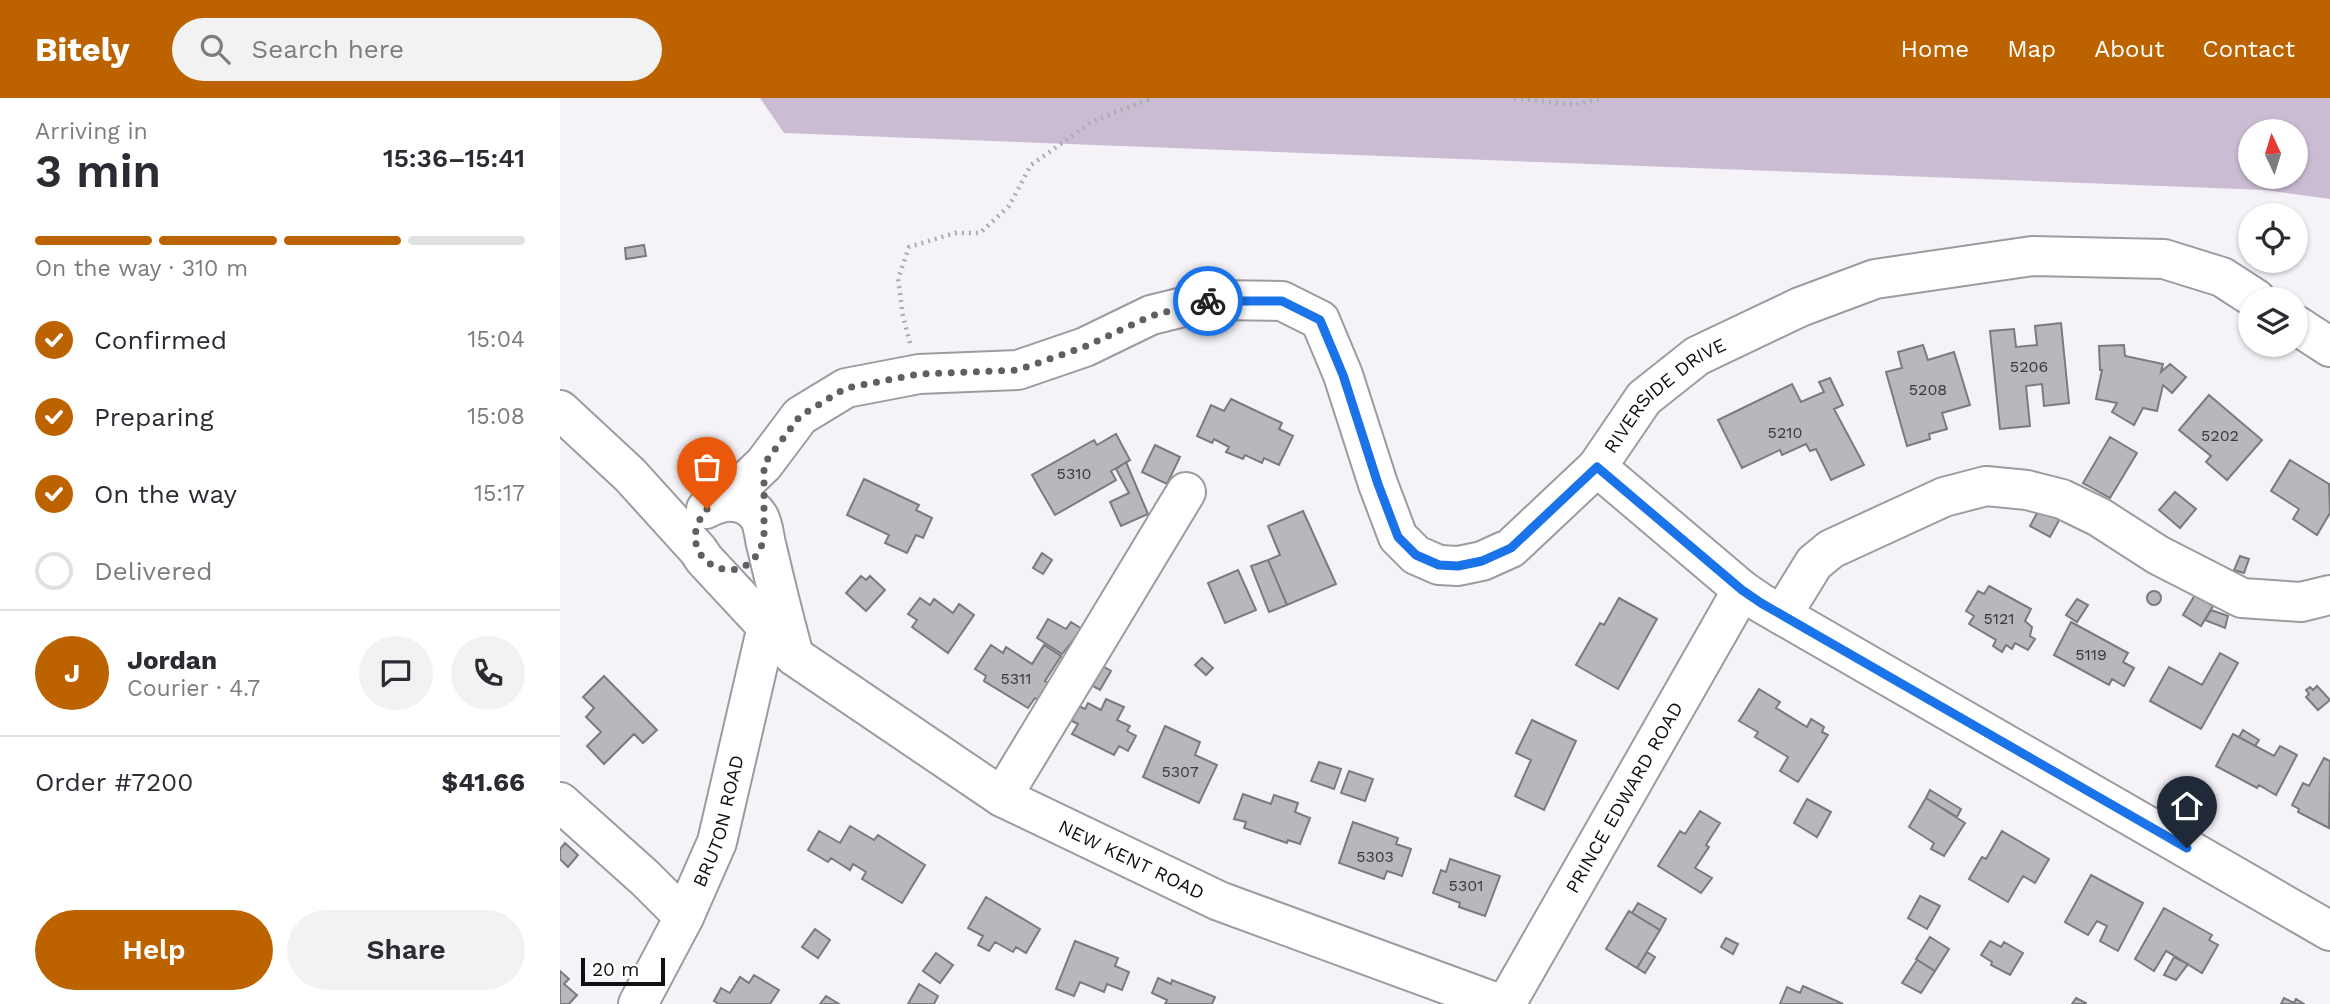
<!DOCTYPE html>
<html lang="en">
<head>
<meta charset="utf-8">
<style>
	:root { --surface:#fff; --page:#f2f2f3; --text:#2b2b33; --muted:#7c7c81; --line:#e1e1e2; --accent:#bc6300 }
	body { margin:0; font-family:"Work Sans",sans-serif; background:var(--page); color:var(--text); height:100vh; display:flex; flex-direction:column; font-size:26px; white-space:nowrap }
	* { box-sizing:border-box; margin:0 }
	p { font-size:23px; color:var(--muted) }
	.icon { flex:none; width:38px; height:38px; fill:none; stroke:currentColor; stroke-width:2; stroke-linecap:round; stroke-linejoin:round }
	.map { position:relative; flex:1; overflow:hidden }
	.panel { display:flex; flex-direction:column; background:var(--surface); width:560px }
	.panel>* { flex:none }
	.needle { width:46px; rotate:356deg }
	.tools { position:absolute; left:1678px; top:21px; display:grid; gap:14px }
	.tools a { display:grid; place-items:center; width:70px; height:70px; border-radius:50%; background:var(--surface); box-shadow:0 2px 5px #0004; font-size:35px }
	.scale { position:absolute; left:21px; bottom:18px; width:84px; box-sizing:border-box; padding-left:7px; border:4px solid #100f11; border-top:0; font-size:19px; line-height:24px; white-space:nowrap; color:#100f11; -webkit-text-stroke:5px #fff; paint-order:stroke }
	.pin { position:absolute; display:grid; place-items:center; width:60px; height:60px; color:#fff; margin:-72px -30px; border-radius:50% 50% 50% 0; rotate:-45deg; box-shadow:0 0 7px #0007 }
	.pin .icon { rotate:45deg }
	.courier { position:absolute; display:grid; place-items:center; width:70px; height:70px; margin:-35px; border:5px solid #1a73e8; border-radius:50%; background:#fff; color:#222; box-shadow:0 2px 9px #0007 }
	.head em { font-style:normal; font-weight:600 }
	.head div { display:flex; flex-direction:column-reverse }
	.head { display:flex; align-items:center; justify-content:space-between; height:119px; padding:0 35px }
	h1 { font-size:46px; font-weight:600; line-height:52px }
	.bar { display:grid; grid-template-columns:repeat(4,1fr); gap:10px 7px; align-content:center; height:84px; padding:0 35px }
	.bar i { height:9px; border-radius:5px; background:var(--line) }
	.bar .active { background:var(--accent) }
	.bar p { grid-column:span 4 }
	.line { display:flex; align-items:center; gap:18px; padding:0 35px; border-top:2px solid var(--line) }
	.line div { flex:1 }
	.round { display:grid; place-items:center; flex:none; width:74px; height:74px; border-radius:37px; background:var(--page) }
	ol { padding:0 35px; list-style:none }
	li { display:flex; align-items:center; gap:21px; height:77px }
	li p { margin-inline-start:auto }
	li .icon { padding:7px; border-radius:50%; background:var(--accent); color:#fff; stroke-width:4 }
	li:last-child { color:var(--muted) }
	li i { width:38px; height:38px; border:4px solid var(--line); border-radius:50% }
	.action { display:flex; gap:14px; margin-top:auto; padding:14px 35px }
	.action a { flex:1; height:80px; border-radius:42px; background:var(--accent); color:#fff; font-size:28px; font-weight:600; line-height:80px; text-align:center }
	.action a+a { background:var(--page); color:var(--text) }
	header { display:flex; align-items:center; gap:42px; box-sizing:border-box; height:98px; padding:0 35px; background:var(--accent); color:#fff }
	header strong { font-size:33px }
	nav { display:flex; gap:38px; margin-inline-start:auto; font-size:24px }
	.search { width:490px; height:63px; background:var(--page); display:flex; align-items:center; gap:18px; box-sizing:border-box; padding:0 24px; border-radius:38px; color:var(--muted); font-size:26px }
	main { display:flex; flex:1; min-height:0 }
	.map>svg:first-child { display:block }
</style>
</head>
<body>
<header>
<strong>Bitely</strong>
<div class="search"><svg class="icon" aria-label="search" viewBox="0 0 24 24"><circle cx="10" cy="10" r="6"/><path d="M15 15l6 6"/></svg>Search here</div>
<nav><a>Home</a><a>Map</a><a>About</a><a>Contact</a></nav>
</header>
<main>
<section class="panel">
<div class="head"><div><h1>3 min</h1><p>Arriving in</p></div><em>15:36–15:41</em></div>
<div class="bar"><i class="active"></i><i class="active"></i><i class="active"></i><i></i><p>On the way · 310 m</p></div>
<ol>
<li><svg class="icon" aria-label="check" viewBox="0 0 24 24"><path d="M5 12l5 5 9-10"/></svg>Confirmed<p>15:04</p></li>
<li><svg class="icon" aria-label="check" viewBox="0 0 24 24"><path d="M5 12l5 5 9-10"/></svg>Preparing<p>15:08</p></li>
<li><svg class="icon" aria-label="check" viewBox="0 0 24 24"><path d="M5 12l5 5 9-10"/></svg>On the way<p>15:17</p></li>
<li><i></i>Delivered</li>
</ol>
<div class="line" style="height:126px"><b class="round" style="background:var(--accent);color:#fff">J</b><div><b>Jordan</b><p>Courier · 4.7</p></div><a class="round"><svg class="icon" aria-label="chat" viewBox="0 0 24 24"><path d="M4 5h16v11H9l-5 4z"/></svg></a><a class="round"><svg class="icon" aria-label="phone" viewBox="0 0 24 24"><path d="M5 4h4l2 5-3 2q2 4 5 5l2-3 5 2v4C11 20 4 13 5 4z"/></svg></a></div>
<div class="line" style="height:91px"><div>Order #7200</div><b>$41.66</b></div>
<div class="action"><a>Help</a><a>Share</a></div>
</section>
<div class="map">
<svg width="1770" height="906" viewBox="0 0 1770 906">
	<rect width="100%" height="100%" fill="#f6f3f8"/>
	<path fill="#cabcd3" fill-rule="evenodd" d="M200,0H1770V101L1705,92L224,35ZM1690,33H1736V79H1690Z"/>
	<path fill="#b9b6bc" stroke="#7c7a7e" stroke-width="2" d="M84,147L86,158L66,161L65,150Z
		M1501,225L1509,305L1484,308L1482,286L1466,288L1470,328L1440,331L1430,233L1454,231L1456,249L1477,247L1475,228Z
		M1363,247L1368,262L1394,254L1410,307L1382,315L1387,331L1369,336L1370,341L1347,348L1326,274L1342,270L1338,254Z
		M1564,247L1565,258L1603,266L1601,274L1610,266L1626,279L1612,295L1603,287L1597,313L1583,310L1574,327L1552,314L1557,305L1536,301L1542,272H1540L1539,248Z
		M1270,280L1283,307L1274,311L1304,367L1271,382L1256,351L1250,353L1246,346L1222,357L1220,352L1182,370L1158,322L1232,286L1241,304L1264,294L1259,284Z
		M1649,297L1702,342L1667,382L1646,364L1651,358L1619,332Z
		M671,301L722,325L719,331L733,338L719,367L704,360L702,365L685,357L683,361L666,354L669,349L654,341L652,345L637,338L651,307L664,313Z
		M556,336L570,362L551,373L556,382L495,417L472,377L534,342L537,347Z
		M1550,339L1577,355L1550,400L1523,385Z
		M595,347L620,359L607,386L582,374Z
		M1730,362L1769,386L1770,415L1757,437L1733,421L1739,411L1711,393Z
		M566,364L588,416L561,428L550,404L569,395L556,371Z
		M304,381L359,407L356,412L372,420L363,440L356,437L347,455L325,445L329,437L287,417Z
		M1615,394L1636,411L1620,430L1599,412Z
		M1482,406L1502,417L1490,439L1470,428Z
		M743,413L776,486L727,507L708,462L720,457L708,428Z
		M482,455L492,462L483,476L473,470Z
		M1680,458L1689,461L1684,475L1674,472Z
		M708,462L727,507L709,514L691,468Z
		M678,472L696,512L665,525L648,485Z
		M301,478L306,482L310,478L325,492L306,513L286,495Z
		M1429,488L1471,511L1465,523L1472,529L1470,538L1475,541L1468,552L1455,545L1452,551L1446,547L1442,554L1433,548L1436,542L1409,526L1414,518L1406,513L1418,493L1424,496Z
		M1587 500a7 7 0 1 1 14 0a7 7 0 1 1-14 0Z
		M1635,497L1653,508L1641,528L1623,517Z
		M360,500L370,507L374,501L393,515L399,506L414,517L388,555L352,529L357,522L348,516Z
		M1059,500L1097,521L1058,591L1016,567L1040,525L1044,527Z
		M1517,501L1528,507L1517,524L1506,517Z
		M1651,512L1668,518L1665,530L1645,522Z
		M488,521L506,531L511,524L522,531L502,556L477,540Z
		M1511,524L1568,555L1563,564L1574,570L1564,588L1552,581L1549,587L1494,557Z
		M431,547L443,555L446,549L472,566L484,547L501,558L485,583L494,588L484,605L475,600L468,610L424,583L426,578L415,571Z
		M1660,555L1678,565L1641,631L1590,603L1609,569L1642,587Z
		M642,560L653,570L646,577L635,567Z
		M531,561L551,573L540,592L520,581Z
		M44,578L97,632L83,645L74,636L44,666L27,648L41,634L26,619L34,610L23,599Z
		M1757,588L1770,602L1758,612L1746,599L1749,596L1746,592L1750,589L1753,592Z
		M1199,591L1220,604L1216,610L1247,629L1251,621L1264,629L1262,634L1268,637L1238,684L1220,673L1228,659L1195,639L1198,634L1179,623Z
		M546,601L564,609L557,622L570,628L567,633L576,638L568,653L559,648L554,657L512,636L518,626L506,620L513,605L525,611L528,605L541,612Z
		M972,622L1016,643L984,712L955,698L971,662L956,655Z
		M605,628L640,644L635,657L657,667L639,705L583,679Z
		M1683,632L1699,642L1695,648L1679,639Z
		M1673,636L1714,658L1720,648L1737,657L1716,697L1699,687L1697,690L1656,668Z
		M1764,660L1770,663L1769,730L1738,714L1739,711L1732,707L1743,685L1749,688Z
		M759,664L781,671L774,691L751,683Z
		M789,673L813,681L805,703L781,695Z
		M1370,692L1401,711L1397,719L1366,700Z
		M683,696L711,706L714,697L738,705L735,714L750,720L740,746L728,742L727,745L684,730L686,724L674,721Z
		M1366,700L1405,725L1384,758L1371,751L1374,745L1349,729Z
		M1247,701L1271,714L1257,739L1234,725Z
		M1140,713L1160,725L1146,747L1149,749L1135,770L1152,780L1141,795L1098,768L1120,733L1125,736Z
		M793,724L838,740L836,746L851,751L842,778L827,773L824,781L779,765Z
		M290,728L314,742L318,737L365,767L342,805L302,781L306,774L293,766L290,772L271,760L268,764L248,752L259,733L280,745Z
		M1442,733L1489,761L1475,785L1463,778L1448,804L1409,781L1422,759L1426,761Z
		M5,745L18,757L8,769L0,761V751Z
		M890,761L940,778L925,818L899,809L900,805L873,795L881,772L886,774Z
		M1531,777L1583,805L1558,853L1540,843L1547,828L1537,823L1528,837L1505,824Z
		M1360,798L1380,808L1367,831L1348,820Z
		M426,799L480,831L466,855L456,849L453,854L435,844L429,853L418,847L423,838L408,830Z
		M1078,805L1106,821L1100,832L1072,815Z
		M1604,810L1652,837L1649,842L1658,847L1642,875L1606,853L1594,873L1575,861Z
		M1069,813L1100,832L1077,870L1046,851Z
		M255,831L270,842L258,860L242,849Z
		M1370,839L1389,851L1375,873L1356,861Z
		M1166,840L1178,846L1173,856L1161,849Z
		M515,843L558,860L555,868L569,874L562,892L547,886L544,894L520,884L514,898L496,891Z
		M1430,843L1441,849L1444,844L1463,855L1450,877L1431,867L1432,864L1421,857Z
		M1087,854L1095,859L1085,875L1077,870Z
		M376,855L393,867L380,885L363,873Z
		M1614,859L1628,866L1616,882L1604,877Z
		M1357,862L1375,873L1361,895L1342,885Z
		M0,873L9,881L4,886L17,897L9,906H0Z
		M194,877L219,892L210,906H159L154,903L161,890L170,895L180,879L189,885Z
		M598,880L611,886L612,882L655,899L652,906H605L607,902L592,895Z
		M359,886L378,898L374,906H348Z
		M1243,888L1283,906H1220L1227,889L1240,895Z
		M266,898L279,906H260Z
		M1516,900L1526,905V906H1512Z
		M1724,900L1734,905L1736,901L1744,906H1721Z"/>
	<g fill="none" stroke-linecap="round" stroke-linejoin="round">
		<defs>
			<g id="minor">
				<path d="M1736,227L1770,249"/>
				<path id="s1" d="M0,312L70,377L138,452L144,461L234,558L442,699L659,803L940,906"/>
				<path d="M1037,369L1182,492L1201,505L1770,833"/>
				<path id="s2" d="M157,406L177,392L204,366L240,318L286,290L359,276L458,272L525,249L591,217L652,202L722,203L760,222L783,277L818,386L838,439L856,457L879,467L898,468L922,463L951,450L1037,369L1084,300L1137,258L1240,209L1315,181L1472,158L1604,161L1662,179L1696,201"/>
				<path d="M146,411C164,401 186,400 199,419C204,428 204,440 207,450C215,484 223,517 232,550"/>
				<path d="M1222,517L1254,465L1271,451L1384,399L1426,388L1467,392L1502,401L1539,419L1598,457L1682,500L1741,504L1770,497"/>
				<path d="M442,699L626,394"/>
				<path d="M0,704L85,780L124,819"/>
				<path id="s3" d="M78,906L124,819L157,744L207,528"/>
				<path id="s4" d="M946,906L1182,492"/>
			</g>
		</defs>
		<use href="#minor" stroke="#9d9aa0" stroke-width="42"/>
		<path stroke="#adabaf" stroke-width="4.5" stroke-dasharray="2 5" stroke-linecap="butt" d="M954,0L1015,7L1043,0
			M350,245L343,218L338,181L349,149L395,135H420L449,108L471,67L533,23L593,0"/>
		<use href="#minor" stroke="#fff" stroke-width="38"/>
	</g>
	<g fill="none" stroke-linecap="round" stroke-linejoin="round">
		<path stroke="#605f62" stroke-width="7" stroke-dasharray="0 12.6" d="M147,411C105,461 188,503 204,440V366L240,318L286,290L359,276L458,272L524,249L591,218L648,203"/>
		<path stroke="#1a73e8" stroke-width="9" d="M648,203H722L760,222L783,277L818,386L838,439L856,457L879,467L898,468L922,463L951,450L1037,369L1182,492L1201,505L1627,750"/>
	</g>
	<g text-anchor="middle" stroke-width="5" stroke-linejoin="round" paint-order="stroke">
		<g font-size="16" fill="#3a393c">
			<text x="1469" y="274">5206</text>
			<text x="1368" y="297">5208</text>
			<text x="1225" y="340">5210</text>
			<text x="1660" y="343">5202</text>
			<text x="514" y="381">5310</text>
			<text x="1439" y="526">5121</text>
			<text x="1531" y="562">5119</text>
			<text x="456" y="586">5311</text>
			<text x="620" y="679">5307</text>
			<text x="815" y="764">5303</text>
			<text x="906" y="793">5301</text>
		</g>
		<g font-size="19" fill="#100f11" stroke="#fff">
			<text dy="7" stroke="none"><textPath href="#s2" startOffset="1244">RIVERSIDE DRIVE</textPath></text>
			<text dy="7" stroke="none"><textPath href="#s4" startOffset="238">PRINCE EDWARD ROAD</textPath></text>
			<text dy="7" stroke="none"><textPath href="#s3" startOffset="201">BRUTON ROAD</textPath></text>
			<text dy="7" stroke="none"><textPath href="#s1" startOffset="735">NEW KENT ROAD</textPath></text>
		</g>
	</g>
</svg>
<div class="tools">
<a><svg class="needle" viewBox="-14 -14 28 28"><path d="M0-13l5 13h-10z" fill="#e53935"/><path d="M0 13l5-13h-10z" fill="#7c7c81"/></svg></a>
<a><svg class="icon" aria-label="locate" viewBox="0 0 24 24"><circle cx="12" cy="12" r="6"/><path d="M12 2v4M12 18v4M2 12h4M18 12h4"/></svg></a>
<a><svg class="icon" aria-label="layers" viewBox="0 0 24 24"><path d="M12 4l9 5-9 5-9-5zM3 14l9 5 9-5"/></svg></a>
</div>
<div class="scale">20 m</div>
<div class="pin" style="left:147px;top:411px;background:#ea580c"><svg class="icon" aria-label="bag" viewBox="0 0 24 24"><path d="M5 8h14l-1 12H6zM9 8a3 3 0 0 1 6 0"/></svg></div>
<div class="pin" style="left:1627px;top:750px;background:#1f2937"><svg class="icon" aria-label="home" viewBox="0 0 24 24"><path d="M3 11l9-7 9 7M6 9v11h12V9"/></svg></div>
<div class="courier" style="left:648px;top:203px"><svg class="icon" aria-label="bike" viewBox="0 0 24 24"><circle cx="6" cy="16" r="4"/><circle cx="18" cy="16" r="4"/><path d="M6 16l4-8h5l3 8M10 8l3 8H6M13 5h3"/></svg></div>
</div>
</main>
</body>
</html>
